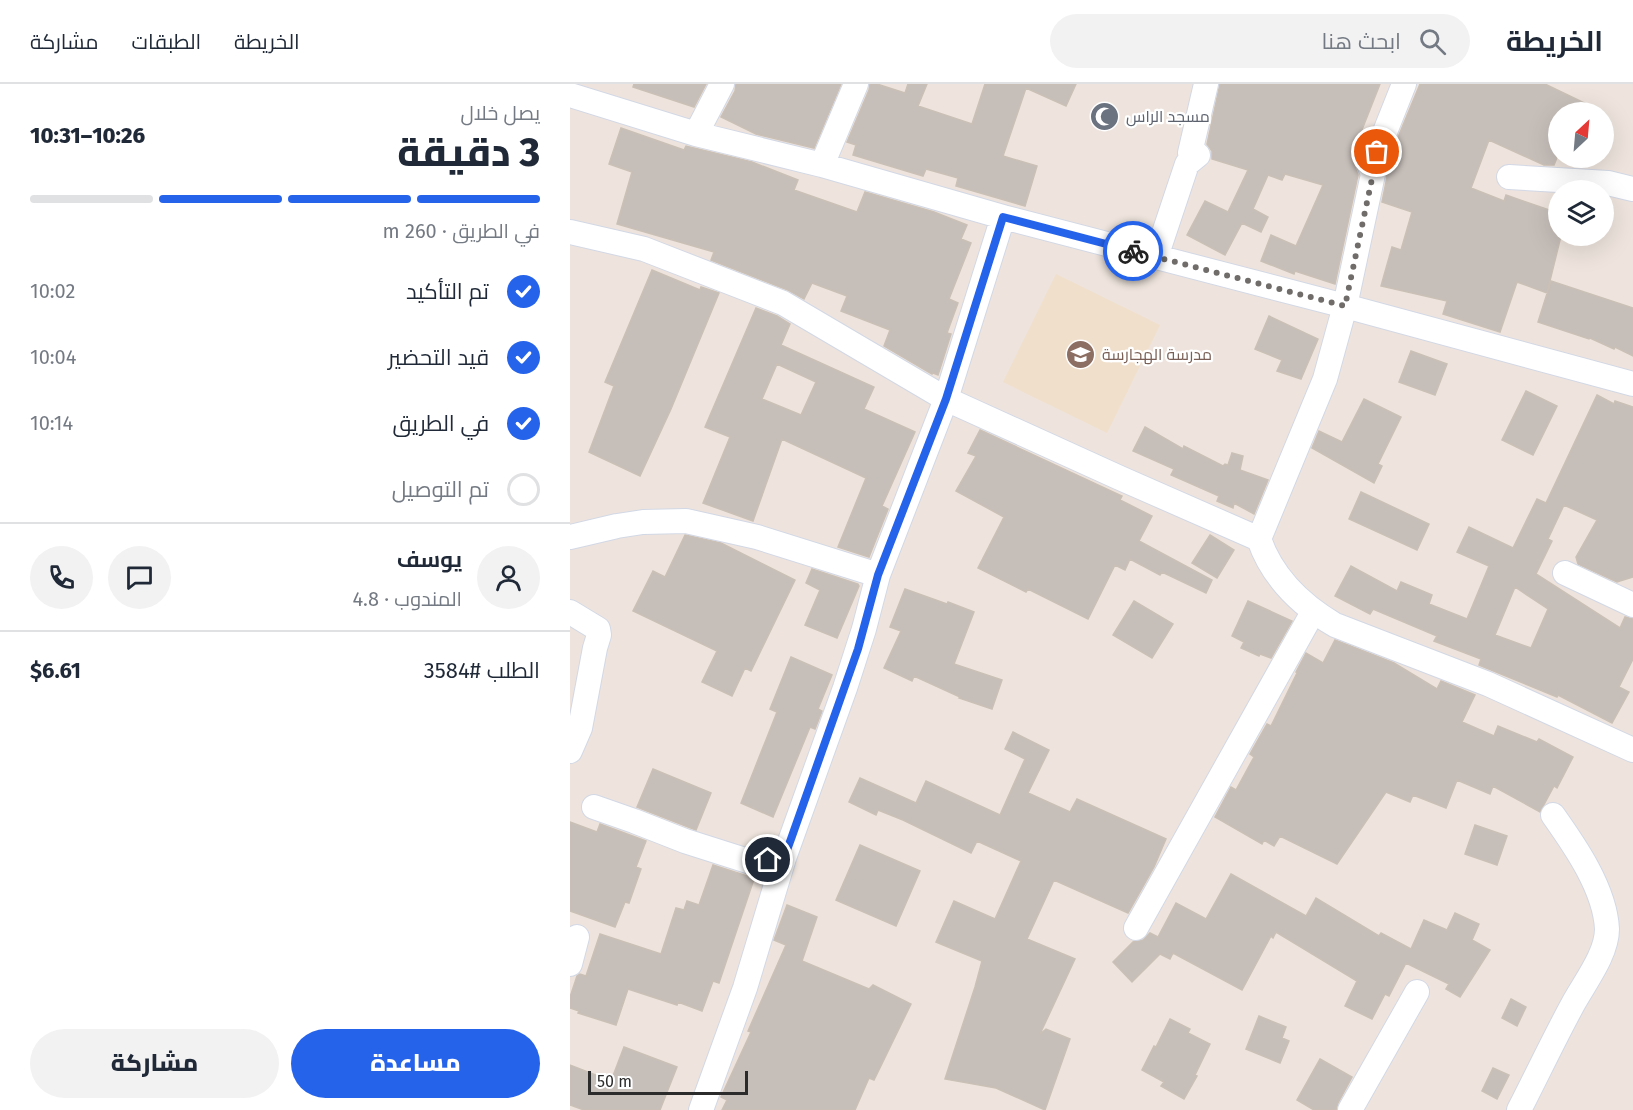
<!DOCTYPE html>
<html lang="ar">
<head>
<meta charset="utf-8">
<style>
	:root { --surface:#fff; --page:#f2f2f3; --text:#1f2937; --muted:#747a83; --line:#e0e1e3; --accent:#2563eb }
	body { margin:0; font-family:"Fira Sans",Cairo,sans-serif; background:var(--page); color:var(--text); direction:rtl; height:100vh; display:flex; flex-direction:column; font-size:22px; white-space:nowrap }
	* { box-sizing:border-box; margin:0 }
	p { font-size:20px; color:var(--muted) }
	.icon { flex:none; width:33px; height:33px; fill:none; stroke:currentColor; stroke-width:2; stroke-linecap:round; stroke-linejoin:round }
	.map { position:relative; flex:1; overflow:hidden; direction:ltr }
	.details { display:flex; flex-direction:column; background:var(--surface); width:570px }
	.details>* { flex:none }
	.needle { width:39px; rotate:26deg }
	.tools { position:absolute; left:978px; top:18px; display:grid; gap:12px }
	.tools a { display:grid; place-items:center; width:66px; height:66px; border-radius:50%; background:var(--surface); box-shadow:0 6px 24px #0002; font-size:30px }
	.scale { position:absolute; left:18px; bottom:15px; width:160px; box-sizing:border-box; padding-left:6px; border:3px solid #2b2b2b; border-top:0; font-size:16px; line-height:21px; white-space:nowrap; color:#2b2b2b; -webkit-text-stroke:4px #fff; paint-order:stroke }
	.pin { position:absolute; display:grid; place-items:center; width:51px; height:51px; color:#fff; margin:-26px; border:3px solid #fff; border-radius:50%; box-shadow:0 2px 6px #0007 }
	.courier { position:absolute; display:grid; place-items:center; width:60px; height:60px; margin:-30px; border:4px solid #2563eb; border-radius:50%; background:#fff; color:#222; box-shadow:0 2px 8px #0007 }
	.overview em { font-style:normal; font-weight:800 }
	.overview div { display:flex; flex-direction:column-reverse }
	.overview { display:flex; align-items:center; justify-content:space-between; height:102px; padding:0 30px }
	h1 { font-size:39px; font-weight:800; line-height:45px }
	.bar { display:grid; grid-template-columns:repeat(4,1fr); gap:9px 6px; align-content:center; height:72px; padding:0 30px }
	.bar i { height:8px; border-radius:4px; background:var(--line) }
	.bar .active { background:var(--accent) }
	.bar p { grid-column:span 4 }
	.line { display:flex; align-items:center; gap:15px; padding:0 30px; border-top:2px solid var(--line) }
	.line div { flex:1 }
	.round { display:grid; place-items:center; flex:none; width:63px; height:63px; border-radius:32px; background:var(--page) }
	ol { padding:0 30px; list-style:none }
	li { display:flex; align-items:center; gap:18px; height:66px }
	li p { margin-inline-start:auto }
	li .icon { padding:6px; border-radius:50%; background:var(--accent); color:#fff; stroke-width:4 }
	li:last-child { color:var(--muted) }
	li i { width:33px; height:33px; border:3px solid var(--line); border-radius:50% }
	.cta { display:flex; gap:12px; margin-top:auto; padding:12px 30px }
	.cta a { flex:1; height:69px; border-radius:36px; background:var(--accent); color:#fff; font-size:24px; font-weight:800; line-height:69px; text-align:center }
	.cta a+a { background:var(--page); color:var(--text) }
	header { display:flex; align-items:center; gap:36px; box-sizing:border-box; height:84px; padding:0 30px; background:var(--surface); border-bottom:2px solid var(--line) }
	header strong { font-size:28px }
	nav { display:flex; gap:33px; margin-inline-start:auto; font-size:21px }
	.search { width:420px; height:54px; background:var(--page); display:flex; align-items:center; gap:15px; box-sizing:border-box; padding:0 21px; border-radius:33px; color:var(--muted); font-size:22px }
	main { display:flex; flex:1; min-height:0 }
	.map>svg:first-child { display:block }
</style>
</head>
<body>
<header>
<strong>الخريطة</strong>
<div class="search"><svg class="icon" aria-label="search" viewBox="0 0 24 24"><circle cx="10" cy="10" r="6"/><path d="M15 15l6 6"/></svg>ابحث هنا</div>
<nav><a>الخريطة</a><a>الطبقات</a><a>مشاركة</a></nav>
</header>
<main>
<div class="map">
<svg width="1063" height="1026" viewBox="0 0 1063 1026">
	<rect width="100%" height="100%" fill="#eee4dd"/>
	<path fill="#f0dfcb" d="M486,190L590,241L537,349L433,298Z"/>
	<path fill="#c6beb9" stroke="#cac0b6" stroke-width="1.5" fill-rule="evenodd" d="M64,0H136L124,23L63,3Z
		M166,0H271L244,64L186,50L151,33L165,7Z
		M300,0H307L335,9L338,0H357L348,22L402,40L415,0H506L496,22L456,4L433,72L467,82L455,122L386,102L388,94L356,85L353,92L283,71L286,61L277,58L299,6Z
		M650,0H810L782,71L783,78L788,91L765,200L725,187L724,190L691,177L701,151L726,162L753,101L715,90L712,96L698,91L683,125L698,133L691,148L672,139L655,171L617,151L635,117L658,128L678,86L642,75V67L637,60Z
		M850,0H975L1033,28H988V71L984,81H974L919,56L901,104L934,117L936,111L988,129V152H991L977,209L947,198L930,248L873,230L877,217L811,202L822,163L831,166L842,128L812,118L817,93L814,80H817Z
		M51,44L114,66L116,62L182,78L228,96L224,106L287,128L295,108L364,128L397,141L391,155L401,159L379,215L388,219L377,249L381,250L368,291L363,289L362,290L314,262L320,246L271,227L277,212L242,199L234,215L218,206L141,176L144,168L47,140L62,88L39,80Z
		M82,186L130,206L131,203L149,209L101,325L70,392L19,368L44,302L35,298Z
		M981,197L1063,224V272L1045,263L1044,265L1020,254L1019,255L968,238Z
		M186,224L207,232L220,240L211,261L304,303L294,325L345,348L312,422L318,425L299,473L268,463L296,394L212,355L183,437L133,419L160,353L135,343ZM207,280L246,298L231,331L192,315Z
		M699,232L748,255L731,295L707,287L712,276L685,265Z
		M841,267L877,280L865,311L829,298Z
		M956,307L987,322L963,371L932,356Z
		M1027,311L1044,320L1045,317L1063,323V493L1047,498L1008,480L1006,473L1027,436L994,421L978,455L982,457L966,490L1050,544L1055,533L1063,535V575L1049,603L1059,608L1042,639L988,611L987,613L909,581L911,575L864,557L867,552L803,525L800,530L765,512L781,482L827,507L831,498L862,511L859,520L897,535L919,482L887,468L899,443L943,464L967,415L976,419ZM945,503L978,525L961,564L925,551Z
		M794,315L831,333L808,380L812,382L804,399L742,364L749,347L772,358Z
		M575,343L613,365L614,362L653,382L655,380L658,381L662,369L673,372L670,386L698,396L684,430L664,419L663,424L647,417L649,412L601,391L604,385L563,367Z
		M410,346L552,412L550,416L582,432L569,457L642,496L636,509L592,488L590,491L560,475L555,486L545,481L518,535L458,505L456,508L408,484L434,433L386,407L406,372L398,369Z
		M791,408L859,440L847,466L779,435Z
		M115,451L151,459L225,496L181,587L175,584L162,612L132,598L147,567L63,527L83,487L95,493Z
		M640,451L664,466L647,494L622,479Z
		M242,485L288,500L289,502L267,554L235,541L250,506L236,499Z
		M335,505L377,520L378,518L404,528L384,580L432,596L422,625L389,614L390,613L344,592L342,597L314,584L331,547L320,543Z
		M564,517L603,540L582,574L543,551Z
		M678,517L722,537L701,574L690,570L689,572L671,564L674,558L662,552Z
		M765,556L824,579L867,605L871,597L905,611L892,638L924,652L928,642L967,658L969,655L1003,673L987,704L984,702L970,728L923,702L920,710L887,696L876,724L843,711L840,718L816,708L767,780L710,752L704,762L694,756L692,760L645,733L661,703L666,706L684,673L680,670L697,640L701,642L727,589L726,588L736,569L753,579Z
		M221,573L262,591L248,625L252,627L245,645L240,643L203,733L171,719L207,628L200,625Z
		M443,648L479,666L458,709L500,728L507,715L596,755L584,783L558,829L484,796L457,855L505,875L470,950L476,945L500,955L475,1026L426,1004L375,995L405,903L412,877L366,858L384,817L425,835L451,777L407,757L401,769L333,736L308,726L306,731L279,718L290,694L346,719L356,697L430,731L455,675L435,665Z
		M83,685L141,709L126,746L67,723Z
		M0,738L27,748L30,740L76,757L66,783L71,785L59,819L55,818L45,843L0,827Z
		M905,741L937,752L927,781L895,770Z
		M290,761L350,787L326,842L266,816Z
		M143,781L177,792H185L149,899L143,897L132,927L108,918L107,921L58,905L46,941L8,929L9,927L0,924V913L7,892L10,890L16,892L30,850L91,870L106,824L114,826L117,817L129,821Z
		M661,790L736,832L746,814L809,852L811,849L841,865L854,836L877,846L885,829L909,840L902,856L920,866L890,913L876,905L879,900L836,879L819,912L815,910L802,935L775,922L787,897L706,848L703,854L701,852L672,906L603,869L600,875L590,870L562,898L543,878L563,858L573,856L580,849L588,853L606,819L636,835Z
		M217,821L247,833L232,877L299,905L303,901L341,920L304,996L299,994L285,1026H152L157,1016L151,1013L181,948L178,947L216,861L204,856Z
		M941,915L956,923L947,942L932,934Z
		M689,932L716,943L712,954L719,957L710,979L676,965Z
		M600,935L620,945L618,949L640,960L625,991L627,992L614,1015L591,1002L594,998L572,986L584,962L586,963Z
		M54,963L107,983L90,1026H14L0,1021V981L41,997Z
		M750,975L782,993L768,1019L766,1026H744L727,1016Z
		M923,984L939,991L927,1015L912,1007Z"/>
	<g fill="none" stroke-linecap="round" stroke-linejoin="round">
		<defs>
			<path id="minor" d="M834,0L807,68L796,73L803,90L775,222L755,295L689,455C702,493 731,521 765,541L918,600L1063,666
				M0,11L126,50L252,81L433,133L775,222L1063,300
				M126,50L152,0
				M252,81L286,0
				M939,93L1038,99L1063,105
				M0,148L74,165L213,219L376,315L550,394L689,455
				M586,173L617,80L628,71L620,69L636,0
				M0,453L47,442L73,438L116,437L187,453L308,491
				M995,489L1063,521
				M0,528L28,545L29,551L25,564L10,644L0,667
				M24,723L64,737L115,757L181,778L214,774
				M566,844L743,528
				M0,880L7,853
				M131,1026L175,904L214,774L275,604L294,545L308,491L376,315L433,133
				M780,1026L847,908
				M949,1026C967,991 984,955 1003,920C1015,898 1037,870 1037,845C1035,805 1005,762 983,731"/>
		</defs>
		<use href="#minor" stroke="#d2d8e5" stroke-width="26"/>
		<use href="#minor" stroke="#fff" stroke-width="24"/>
	</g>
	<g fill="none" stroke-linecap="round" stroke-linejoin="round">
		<path stroke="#6f6c69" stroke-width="6" stroke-dasharray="0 10.8" d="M563,167L775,222L803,90L796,73L807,68"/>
		<path stroke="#2563eb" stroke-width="8" d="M198,776L214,774L221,755L288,565L308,491L376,315L433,133L563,167"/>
	</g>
	<defs>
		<symbol id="mosque-disc" viewBox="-11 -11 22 22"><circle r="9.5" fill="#6b7280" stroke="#fff"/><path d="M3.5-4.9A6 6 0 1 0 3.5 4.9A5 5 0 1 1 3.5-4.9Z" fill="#fff"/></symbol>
		<symbol id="school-disc" viewBox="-11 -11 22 22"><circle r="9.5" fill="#8d6e63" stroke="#fff"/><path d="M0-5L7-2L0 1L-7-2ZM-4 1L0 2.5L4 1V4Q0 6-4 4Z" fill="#fff"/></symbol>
	</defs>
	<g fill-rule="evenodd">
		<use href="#mosque-disc" x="518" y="16" width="33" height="33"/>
		<use href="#school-disc" x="494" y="254" width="33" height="33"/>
	</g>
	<g text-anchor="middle" stroke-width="4.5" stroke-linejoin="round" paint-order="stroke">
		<g font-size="16" fill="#5b616d" stroke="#fff" text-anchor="start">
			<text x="556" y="38">مسجد الراس</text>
		</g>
		<g font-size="16" fill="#785e54" stroke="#fff" text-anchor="start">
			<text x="532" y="276">مدرسة الهجارسة</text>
		</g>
	</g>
</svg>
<div class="tools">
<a><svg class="needle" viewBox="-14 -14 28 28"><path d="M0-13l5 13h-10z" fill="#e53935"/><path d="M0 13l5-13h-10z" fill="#747a83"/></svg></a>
<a><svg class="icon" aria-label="layers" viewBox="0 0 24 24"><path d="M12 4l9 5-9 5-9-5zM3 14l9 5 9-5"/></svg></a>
</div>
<div class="scale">50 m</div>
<div class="pin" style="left:807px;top:68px;background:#ea580c"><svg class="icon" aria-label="bag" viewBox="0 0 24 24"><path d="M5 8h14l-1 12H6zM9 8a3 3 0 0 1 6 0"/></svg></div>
<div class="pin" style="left:198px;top:776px;background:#1f2937"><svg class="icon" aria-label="home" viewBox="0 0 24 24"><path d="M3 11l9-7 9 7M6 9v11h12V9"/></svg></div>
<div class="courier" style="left:563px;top:167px"><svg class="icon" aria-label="bike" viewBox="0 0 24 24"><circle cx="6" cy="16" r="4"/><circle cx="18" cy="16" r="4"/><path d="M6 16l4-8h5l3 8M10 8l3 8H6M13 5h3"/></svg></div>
</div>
<section class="details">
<div class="overview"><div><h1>3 دقيقة</h1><p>يصل خلال</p></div><em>10:26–10:31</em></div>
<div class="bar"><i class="active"></i><i class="active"></i><i class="active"></i><i></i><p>في الطريق · 260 m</p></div>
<ol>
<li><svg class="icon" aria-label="check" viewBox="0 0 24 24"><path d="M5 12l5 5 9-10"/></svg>تم التأكيد<p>10:02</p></li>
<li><svg class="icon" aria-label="check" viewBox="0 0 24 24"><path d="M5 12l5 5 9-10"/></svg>قيد التحضير<p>10:04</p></li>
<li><svg class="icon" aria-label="check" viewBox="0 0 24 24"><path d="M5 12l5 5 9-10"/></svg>في الطريق<p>10:14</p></li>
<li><i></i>تم التوصيل</li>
</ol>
<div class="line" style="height:108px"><a class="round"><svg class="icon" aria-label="person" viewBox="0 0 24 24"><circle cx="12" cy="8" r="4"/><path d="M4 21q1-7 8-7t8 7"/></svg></a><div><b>يوسف</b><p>المندوب · 4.8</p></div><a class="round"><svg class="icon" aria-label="chat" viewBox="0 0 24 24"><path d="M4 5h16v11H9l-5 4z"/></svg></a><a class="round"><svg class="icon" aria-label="phone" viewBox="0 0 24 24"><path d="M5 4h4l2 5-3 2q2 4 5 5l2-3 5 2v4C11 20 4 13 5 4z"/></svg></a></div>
<div class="line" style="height:78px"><div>الطلب #3584</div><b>$6.61</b></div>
<div class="cta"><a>مساعدة</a><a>مشاركة</a></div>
</section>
</main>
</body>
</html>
